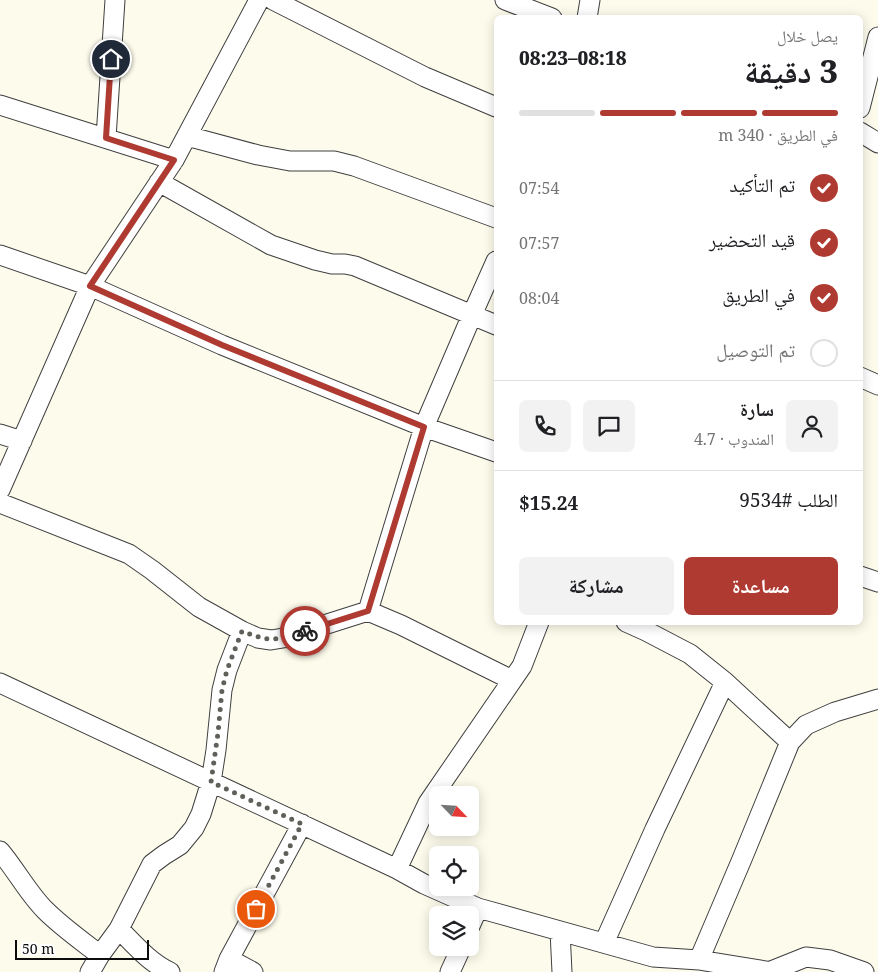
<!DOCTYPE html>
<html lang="ar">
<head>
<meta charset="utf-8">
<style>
	:root { --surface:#fff; --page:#f2f2f2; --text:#202124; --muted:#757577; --line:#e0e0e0; --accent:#ae3a31 }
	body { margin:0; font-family:"Noto Serif","Noto Naskh Arabic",serif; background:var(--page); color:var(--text); direction:rtl; height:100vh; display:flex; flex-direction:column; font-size:19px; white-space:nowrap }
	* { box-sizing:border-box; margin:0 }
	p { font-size:16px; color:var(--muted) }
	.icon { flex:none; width:28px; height:28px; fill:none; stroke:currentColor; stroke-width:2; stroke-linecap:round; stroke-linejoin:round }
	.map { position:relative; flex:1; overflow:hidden; direction:ltr }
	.panel { position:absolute; left:494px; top:15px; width:369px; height:610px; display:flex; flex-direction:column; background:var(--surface); border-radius:8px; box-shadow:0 2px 12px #0003; direction:rtl }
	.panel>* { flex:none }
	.needle { width:32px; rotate:115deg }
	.controls { position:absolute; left:429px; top:786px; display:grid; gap:10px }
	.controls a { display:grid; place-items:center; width:50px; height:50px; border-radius:8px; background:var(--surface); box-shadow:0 2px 12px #0003; font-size:25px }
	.scale { position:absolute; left:15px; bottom:12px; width:134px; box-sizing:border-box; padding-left:5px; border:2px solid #0c0c0c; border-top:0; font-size:14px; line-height:18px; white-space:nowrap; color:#0c0c0c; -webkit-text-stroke:4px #fff; paint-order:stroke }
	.pin { position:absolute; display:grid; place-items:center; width:42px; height:42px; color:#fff; margin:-21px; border:2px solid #fff; border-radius:50%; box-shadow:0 1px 5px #0007 }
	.courier { position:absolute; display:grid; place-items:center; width:50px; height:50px; margin:-25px; border:4px solid #ae3a31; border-radius:50%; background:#fff; color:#222; box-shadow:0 1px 6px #0007 }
	.head em { font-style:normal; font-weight:800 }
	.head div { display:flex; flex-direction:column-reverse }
	.head { display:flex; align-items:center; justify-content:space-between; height:85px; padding:0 25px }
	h1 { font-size:32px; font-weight:800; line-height:38px }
	.bar { display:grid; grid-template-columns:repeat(4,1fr); gap:8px 5px; align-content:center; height:60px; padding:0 25px }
	.bar i { height:6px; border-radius:4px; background:var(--line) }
	.bar .selected { background:var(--accent) }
	.bar p { grid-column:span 4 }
	.line { display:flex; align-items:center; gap:12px; padding:0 25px; border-top:1px solid var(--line) }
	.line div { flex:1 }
	.round { display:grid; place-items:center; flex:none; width:52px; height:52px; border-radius:8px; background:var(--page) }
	ol { padding:0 25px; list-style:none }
	li { display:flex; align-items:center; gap:15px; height:55px }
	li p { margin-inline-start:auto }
	li .icon { padding:5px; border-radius:50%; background:var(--accent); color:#fff; stroke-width:4 }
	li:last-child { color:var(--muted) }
	li i { width:28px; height:28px; border:2px solid var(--line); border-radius:50% }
	.cta { display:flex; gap:10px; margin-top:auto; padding:10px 25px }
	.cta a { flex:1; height:58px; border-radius:8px; background:var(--accent); color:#fff; font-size:20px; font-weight:800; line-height:58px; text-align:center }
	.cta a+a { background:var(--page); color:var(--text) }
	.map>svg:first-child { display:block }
</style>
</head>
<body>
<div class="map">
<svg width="878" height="972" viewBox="0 0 878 972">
	<rect width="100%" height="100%" fill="#fdfcec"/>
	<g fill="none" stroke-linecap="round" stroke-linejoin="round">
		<defs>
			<path id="minor" d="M273,0L425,77L496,107
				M505,0L552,18
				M587,18L590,0
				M0,105L174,160
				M860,108L878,37
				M860,132L878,143
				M187,136L258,155L290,161H334L354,166L496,218
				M106,138L115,0
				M159,182L271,245L315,260L332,264H345L355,266L496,325
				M0,255L90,286L222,345L424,427L496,452
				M860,377L878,385
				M0,434L22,441
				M0,490L90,286L174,160L259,0
				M0,503L129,554L152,570L199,607L242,631L258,638L271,640L283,638L368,611L401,625L512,680
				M860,576L878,582
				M368,611L424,427L472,315L496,261
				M626,622L646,631L690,654L725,682L790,742
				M0,683L397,869L424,884L478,908L653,957L699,960L772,972
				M0,851C16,870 28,893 45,910C62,927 82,941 100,955
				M397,869L428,803L522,666L539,622
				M470,926L478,908
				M119,929C134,944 150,963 170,972
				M560,931L562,972
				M604,943L655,829L725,682
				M229,959L253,972
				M699,960L742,859L790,742L806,725L835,712L878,699
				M771,971L806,957L830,960L864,972
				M90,972L100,955L119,929L152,864L164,855L180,845L194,828L201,814L211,782L216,750L222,690L227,670L242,631
				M224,972L229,959L302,824
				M450,972L461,948"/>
		</defs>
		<use href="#minor" stroke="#3f3f3f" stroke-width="21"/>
		<use href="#minor" stroke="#fff" stroke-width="19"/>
	</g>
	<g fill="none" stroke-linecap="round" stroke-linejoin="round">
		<path stroke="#60605a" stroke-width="5" stroke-dasharray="0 9" d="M256,909L302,824L211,782L218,733L222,690L227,670L242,631C271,643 275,640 305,631"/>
		<path stroke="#ae3a31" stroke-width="6" d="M111,59L106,138L174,160L90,286L222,345L424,427L368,611L305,631"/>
	</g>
</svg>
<div class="controls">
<a><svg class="needle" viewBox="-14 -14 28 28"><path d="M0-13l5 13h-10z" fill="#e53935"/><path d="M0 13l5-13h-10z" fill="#757577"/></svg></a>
<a><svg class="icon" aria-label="locate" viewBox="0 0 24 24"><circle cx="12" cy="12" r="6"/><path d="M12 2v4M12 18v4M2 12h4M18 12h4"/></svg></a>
<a><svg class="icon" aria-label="layers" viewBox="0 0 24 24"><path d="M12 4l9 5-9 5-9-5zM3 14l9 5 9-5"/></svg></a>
</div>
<div class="scale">50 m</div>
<div class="pin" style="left:256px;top:909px;background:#ea580c"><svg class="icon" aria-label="bag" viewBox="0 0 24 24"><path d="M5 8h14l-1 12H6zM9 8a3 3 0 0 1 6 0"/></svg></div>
<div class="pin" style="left:111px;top:59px;background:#1f2937"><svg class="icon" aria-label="home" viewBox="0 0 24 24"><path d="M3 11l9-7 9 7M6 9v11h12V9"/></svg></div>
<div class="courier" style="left:305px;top:631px"><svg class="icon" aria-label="bike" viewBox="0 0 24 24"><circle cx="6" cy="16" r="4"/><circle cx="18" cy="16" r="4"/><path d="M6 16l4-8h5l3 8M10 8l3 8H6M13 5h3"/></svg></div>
<section class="panel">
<div class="head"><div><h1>3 دقيقة</h1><p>يصل خلال</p></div><em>08:18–08:23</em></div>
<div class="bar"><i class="selected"></i><i class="selected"></i><i class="selected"></i><i></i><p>في الطريق · 340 m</p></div>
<ol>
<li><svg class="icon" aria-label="check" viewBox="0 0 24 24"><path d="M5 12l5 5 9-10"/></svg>تم التأكيد<p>07:54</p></li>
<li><svg class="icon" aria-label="check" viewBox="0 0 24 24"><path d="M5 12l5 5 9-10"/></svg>قيد التحضير<p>07:57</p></li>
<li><svg class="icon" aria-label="check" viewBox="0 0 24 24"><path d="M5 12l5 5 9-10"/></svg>في الطريق<p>08:04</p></li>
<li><i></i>تم التوصيل</li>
</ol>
<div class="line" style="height:90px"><a class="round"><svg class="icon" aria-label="person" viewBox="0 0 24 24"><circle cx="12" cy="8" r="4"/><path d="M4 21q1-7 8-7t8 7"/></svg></a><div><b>سارة</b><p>المندوب · 4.7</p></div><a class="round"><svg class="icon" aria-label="chat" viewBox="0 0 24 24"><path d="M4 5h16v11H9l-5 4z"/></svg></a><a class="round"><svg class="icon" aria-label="phone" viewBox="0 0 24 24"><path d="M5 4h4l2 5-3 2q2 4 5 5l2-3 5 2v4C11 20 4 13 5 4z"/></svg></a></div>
<div class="line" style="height:65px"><div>الطلب #9534</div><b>$15.24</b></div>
<div class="cta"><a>مساعدة</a><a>مشاركة</a></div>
</section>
</div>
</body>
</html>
